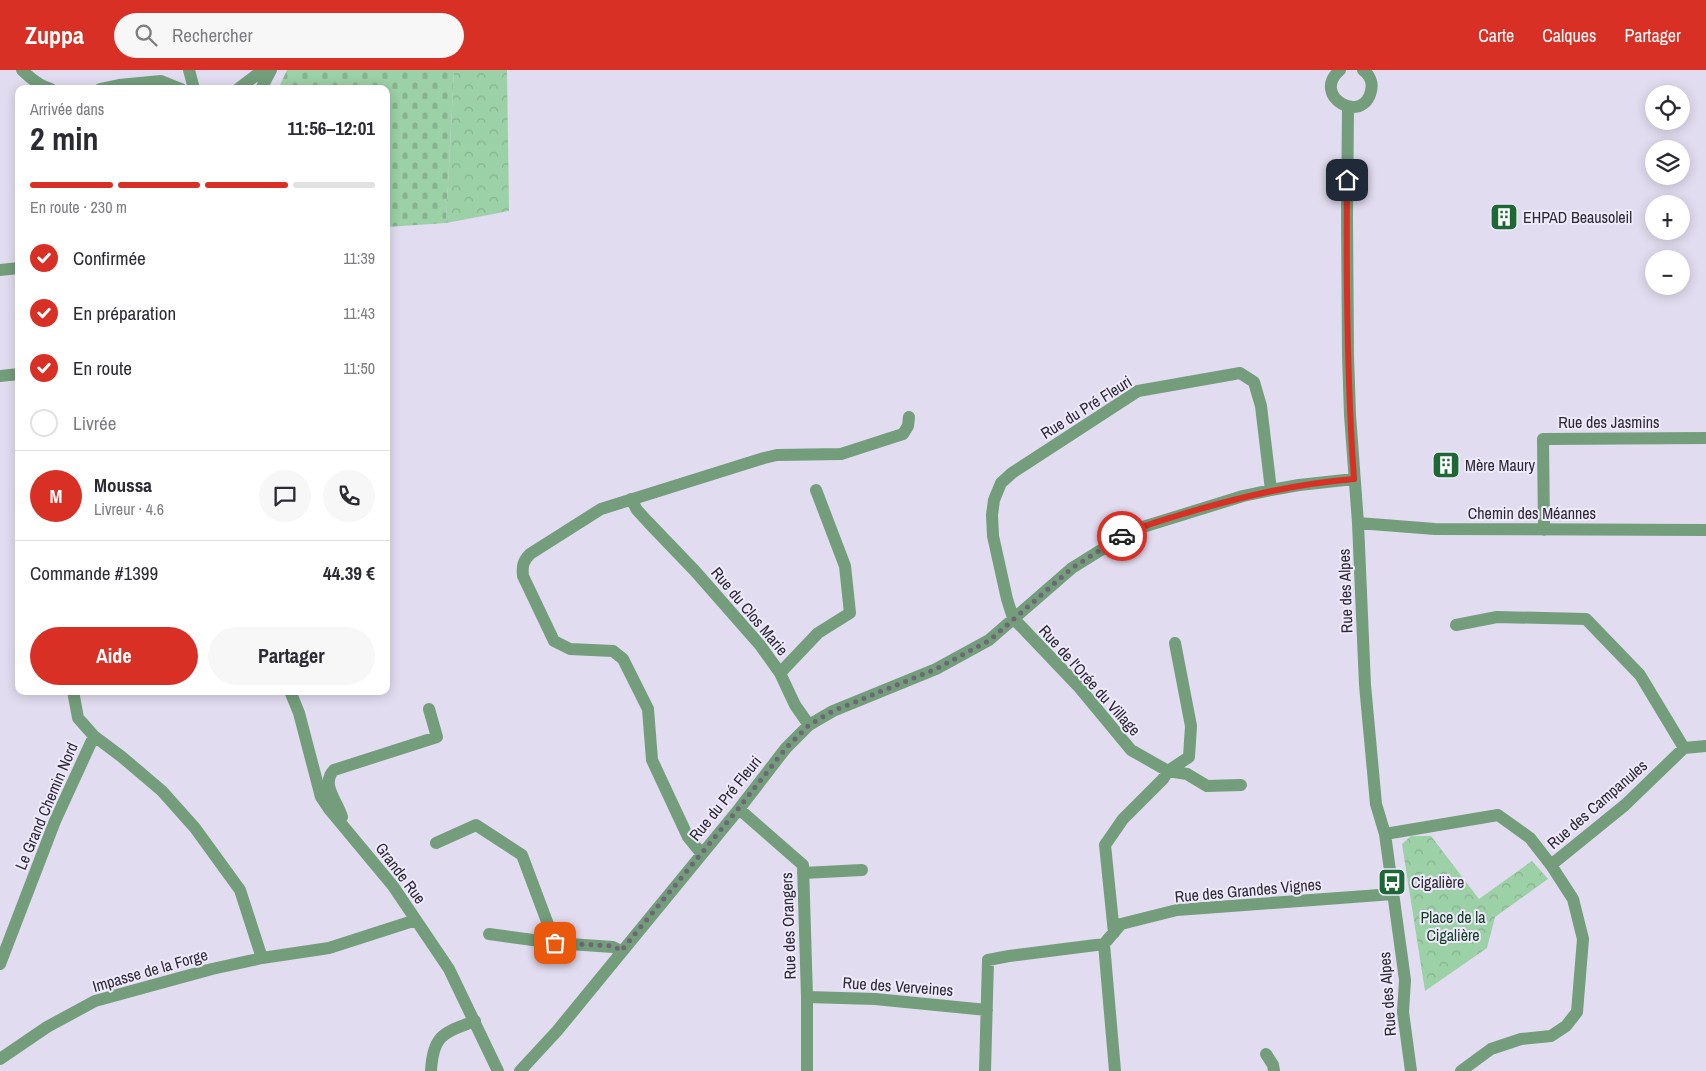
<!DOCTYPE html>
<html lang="fr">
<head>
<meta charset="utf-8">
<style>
	:root { --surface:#fff; --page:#f7f7f7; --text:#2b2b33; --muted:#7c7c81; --line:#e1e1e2; --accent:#d93025 }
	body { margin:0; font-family:"Archivo Narrow",sans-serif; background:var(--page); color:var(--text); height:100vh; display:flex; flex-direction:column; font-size:19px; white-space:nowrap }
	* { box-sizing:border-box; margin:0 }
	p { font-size:16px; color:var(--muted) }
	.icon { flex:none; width:28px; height:28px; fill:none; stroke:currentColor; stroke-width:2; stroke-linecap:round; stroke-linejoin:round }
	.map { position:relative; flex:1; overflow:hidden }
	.side { position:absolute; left:15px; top:15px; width:375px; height:610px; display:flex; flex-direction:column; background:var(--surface); border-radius:10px; box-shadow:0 2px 12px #0003 }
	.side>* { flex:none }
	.tools { position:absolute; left:1645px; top:15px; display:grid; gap:10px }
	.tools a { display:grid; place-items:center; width:45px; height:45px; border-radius:50%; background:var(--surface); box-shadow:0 2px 12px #0003; font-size:25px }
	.pin { position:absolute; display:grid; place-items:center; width:42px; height:42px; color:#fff; margin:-21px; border-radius:10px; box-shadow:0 2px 8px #0006 }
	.courier { position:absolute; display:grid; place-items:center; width:50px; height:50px; margin:-25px; border:4px solid #d93025; border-radius:50%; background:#fff; color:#222; box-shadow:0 1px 6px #0007 }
	.overview em { font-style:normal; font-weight:700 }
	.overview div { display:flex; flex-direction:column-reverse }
	.overview { display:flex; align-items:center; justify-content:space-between; height:85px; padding:0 15px }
	h1 { font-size:32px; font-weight:700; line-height:38px }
	.bar { display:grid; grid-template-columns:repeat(4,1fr); gap:8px 5px; align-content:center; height:60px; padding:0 15px }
	.bar i { height:6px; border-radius:4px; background:var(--line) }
	.bar .on { background:var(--accent) }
	.bar p { grid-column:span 4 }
	.line { display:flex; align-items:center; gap:12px; padding:0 15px; border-top:1px solid var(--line) }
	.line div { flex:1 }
	.round { display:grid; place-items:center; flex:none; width:52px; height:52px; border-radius:26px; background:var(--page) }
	ol { padding:0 15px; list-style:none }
	li { display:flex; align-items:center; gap:15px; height:55px }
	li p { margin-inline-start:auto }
	li .icon { padding:5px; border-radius:50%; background:var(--accent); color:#fff; stroke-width:4 }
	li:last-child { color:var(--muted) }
	li i { width:28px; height:28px; border:2px solid var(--line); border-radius:50% }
	.primary-button { display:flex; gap:10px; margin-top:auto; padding:10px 15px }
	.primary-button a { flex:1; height:58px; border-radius:30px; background:var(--accent); color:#fff; font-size:20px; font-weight:700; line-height:58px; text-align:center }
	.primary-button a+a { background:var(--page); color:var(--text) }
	header { display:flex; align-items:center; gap:30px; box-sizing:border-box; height:70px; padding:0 25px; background:var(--accent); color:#fff }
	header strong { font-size:24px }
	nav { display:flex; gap:28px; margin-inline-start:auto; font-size:18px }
	.search { width:350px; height:45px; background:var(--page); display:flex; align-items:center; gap:12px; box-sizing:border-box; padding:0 18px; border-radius:28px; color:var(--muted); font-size:19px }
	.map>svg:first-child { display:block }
</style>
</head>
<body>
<header>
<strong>Zuppa</strong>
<div class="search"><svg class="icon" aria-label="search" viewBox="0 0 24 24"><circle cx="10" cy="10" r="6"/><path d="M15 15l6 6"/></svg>Rechercher</div>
<nav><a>Carte</a><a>Calques</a><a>Partager</a></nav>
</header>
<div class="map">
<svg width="1706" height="1001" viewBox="0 0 1706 1001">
	<defs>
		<pattern id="forest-crowns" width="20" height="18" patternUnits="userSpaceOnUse" patternTransform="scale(1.25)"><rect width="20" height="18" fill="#9cd0a6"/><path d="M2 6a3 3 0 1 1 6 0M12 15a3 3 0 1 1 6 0" fill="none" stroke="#87b38f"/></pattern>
		<pattern id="cemetery-stones" width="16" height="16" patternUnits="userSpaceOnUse" patternTransform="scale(1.25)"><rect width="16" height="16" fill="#9cd0a6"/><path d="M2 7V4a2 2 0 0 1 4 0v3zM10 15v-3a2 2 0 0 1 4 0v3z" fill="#87b38f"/></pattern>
	</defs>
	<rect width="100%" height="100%" fill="#e2dcf0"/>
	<path fill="url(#forest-crowns)" d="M454,0H507L509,141L446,153Z
		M1411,766H1431L1479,829L1532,791L1548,809L1495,847L1487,878L1425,921L1402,774Z"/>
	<path fill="url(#cemetery-stones)" d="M287,0H454L446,153L386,157V19H278Z"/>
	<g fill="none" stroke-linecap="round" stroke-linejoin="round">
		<path stroke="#739d7b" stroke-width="12" d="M22,0C30,8 39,16 51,19
			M189,0L194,19
			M1340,0C1310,26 1363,56 1371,21C1373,13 1370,5 1363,0
			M100,19L119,15L161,11L181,19
			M238,19L263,0
			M261,19L271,0
			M1348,37L1347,147L1348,285L1350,345L1358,453L1365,615L1376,734L1385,764L1405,910L1403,942L1411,1001
			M0,200L19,198
			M0,306L19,304
			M631,429L637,440L648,452L695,501L760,575L780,603L795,635L809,655
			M1358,453L1435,459L1706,460
			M1544,460L1543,369L1706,368
			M1456,555L1497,547L1586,549L1640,605L1684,678
			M1175,573L1191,656L1189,687L1168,701L1187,704L1207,716L1241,715
			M780,603L818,563L850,543L845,496L816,420
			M290,621L299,643L321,727L329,739L393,816L449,899L498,1001
			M94,666L122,687L162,721L195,758L240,820L262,888
			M739,739L803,795L807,927V1001
			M339,751L342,747C338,732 320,714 334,700L437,667L429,639
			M1385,764L1498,745L1530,768L1551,795
			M436,773L476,755L522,785L555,873L613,877L621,881
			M701,783L688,767L652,690L648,639L623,589L613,581L570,579L554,571L523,506C522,496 523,491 530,484L601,439L764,388L777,385L841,384L903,364L908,356L909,347
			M803,803L862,800
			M1114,863L1105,775L1123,749L1163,709L1168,701L1131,680L1078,616L1013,548L1007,529L993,466L992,445L994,430L1001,413L1012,403L1138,321L1240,303L1254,312L1261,336L1271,420
			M489,864L555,873
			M1104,874L1115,1001
			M0,894L55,751L94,666L78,648L73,621
			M807,927L875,929L987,940
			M1266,984L1273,995L1274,1001
			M0,989L47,957L95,931L212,899L262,888L329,878L416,850
			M431,1001C433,964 444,963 475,951
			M520,1001L557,961L739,739L786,678L809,655L833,641L936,599L989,570L1072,498L1133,460L1243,426L1271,420L1299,415L1354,409
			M985,1001L988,890L1009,886L1104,874L1121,854L1177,840L1393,824
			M1461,1001L1491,979L1521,969L1551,966L1566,956L1577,942L1583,869L1573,829L1551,795L1625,735L1684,678L1706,676"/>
	</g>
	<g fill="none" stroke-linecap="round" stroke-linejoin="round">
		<path stroke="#6c6874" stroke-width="5" stroke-dasharray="0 9" d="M555,873L614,876L621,881L738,739L786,678L809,655L833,641L936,599L990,570L1072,498L1122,466"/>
		<path stroke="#d93025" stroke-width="6" d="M1122,466C1142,455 1165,450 1186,443C1244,426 1295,414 1354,409C1347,310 1346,210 1347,110"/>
	</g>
	<defs>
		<symbol id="building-square" viewBox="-11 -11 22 22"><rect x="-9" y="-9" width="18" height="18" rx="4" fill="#1e6836" stroke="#efe9fd"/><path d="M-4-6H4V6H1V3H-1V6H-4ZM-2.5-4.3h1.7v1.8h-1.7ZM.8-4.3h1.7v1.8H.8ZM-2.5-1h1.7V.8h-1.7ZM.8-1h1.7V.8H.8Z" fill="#fff"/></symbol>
		<symbol id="bus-square" viewBox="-11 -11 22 22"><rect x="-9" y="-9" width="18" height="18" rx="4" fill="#1e6836" stroke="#efe9fd"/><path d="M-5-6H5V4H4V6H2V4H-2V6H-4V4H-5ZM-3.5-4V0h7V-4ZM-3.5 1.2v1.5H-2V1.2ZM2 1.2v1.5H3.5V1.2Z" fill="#fff"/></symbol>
	</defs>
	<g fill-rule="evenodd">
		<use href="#building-square" x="1488" y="131" width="32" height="32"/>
		<use href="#building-square" x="1430" y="379" width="32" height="32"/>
		<use href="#bus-square" x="1376" y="796" width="32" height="32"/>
	</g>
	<g text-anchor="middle" stroke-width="4" stroke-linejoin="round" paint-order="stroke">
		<g font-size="16" fill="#2c2931" stroke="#efe9fd" text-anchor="start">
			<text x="1523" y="153">EHPAD Beausoleil</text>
			<text x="1465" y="401">Mère Maury</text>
			<text x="1411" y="818">Cigalière</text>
		</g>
		<g font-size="16" fill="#2c2931" stroke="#efe9fd">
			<text transform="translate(1086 337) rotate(-32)" y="6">Rue du Pré Fleuri</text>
			<text x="1609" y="358">Rue des Jasmins</text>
			<text x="1532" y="449">Chemin des Méannes</text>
			<text transform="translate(1345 521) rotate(-92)" y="6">Rue des Alpes</text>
			<text transform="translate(750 541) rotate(50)" y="6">Rue du Clos Marie</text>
			<text transform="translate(1090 610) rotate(48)" y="6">Rue de l'Orée du Village</text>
			<text transform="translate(725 728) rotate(-51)" y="6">Rue du Pré Fleuri</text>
			<text transform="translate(1597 734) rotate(-41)" y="6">Rue des Campanules</text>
			<text transform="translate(46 736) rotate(-67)" y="6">Le Grand Chemin Nord</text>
			<text transform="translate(401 803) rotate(53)" y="6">Grande Rue</text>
			<text transform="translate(1248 820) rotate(-5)" y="6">Rue des Grandes Vignes</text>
			<text transform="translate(788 856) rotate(-92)" y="6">Rue des Orangers</text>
			<text transform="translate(150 900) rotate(-16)" y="6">Impasse de la Forge</text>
			<text transform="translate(898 916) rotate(4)" y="6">Rue des Verveines</text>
			<text transform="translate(1387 924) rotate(-94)" y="6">Rue des Alpes</text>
		</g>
		<g font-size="16" fill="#134021" stroke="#efe9fd">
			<text x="1453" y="853">Place de la<tspan x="1453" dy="18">Cigalière</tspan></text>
		</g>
	</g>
</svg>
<div class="tools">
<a><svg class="icon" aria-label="locate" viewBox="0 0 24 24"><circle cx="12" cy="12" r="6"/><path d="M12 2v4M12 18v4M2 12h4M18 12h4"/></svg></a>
<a><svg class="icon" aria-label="layers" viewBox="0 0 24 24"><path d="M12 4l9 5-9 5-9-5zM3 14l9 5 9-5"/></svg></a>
<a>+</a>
<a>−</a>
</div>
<div class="pin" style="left:555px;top:873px;background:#ea580c"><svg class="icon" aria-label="bag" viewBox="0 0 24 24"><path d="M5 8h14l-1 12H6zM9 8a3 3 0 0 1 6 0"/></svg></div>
<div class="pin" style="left:1347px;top:110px;background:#1f2937"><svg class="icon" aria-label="home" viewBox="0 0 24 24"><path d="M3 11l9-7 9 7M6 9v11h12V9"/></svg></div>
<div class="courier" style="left:1122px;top:466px"><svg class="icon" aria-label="car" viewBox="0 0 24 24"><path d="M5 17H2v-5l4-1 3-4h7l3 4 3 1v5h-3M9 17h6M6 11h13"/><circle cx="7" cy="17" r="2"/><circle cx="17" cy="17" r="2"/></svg></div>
<section class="side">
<div class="overview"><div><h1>2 min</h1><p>Arrivée dans</p></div><em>11:56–12:01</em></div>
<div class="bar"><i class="on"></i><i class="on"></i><i class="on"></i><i></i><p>En route · 230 m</p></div>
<ol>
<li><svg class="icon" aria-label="check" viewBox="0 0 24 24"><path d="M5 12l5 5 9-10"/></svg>Confirmée<p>11:39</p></li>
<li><svg class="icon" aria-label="check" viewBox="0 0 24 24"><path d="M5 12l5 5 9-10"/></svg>En préparation<p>11:43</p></li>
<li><svg class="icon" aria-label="check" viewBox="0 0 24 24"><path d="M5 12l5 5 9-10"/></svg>En route<p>11:50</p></li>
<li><i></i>Livrée</li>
</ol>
<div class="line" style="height:90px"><b class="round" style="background:var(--accent);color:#fff">M</b><div><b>Moussa</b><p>Livreur · 4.6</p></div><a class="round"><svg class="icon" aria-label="chat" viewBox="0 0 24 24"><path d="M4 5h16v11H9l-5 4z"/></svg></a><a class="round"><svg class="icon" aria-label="phone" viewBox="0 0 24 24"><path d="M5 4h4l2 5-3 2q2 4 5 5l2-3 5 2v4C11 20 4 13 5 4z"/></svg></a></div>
<div class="line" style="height:65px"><div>Commande #1399</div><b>44.39 €</b></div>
<div class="primary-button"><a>Aide</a><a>Partager</a></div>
</section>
</div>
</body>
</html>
